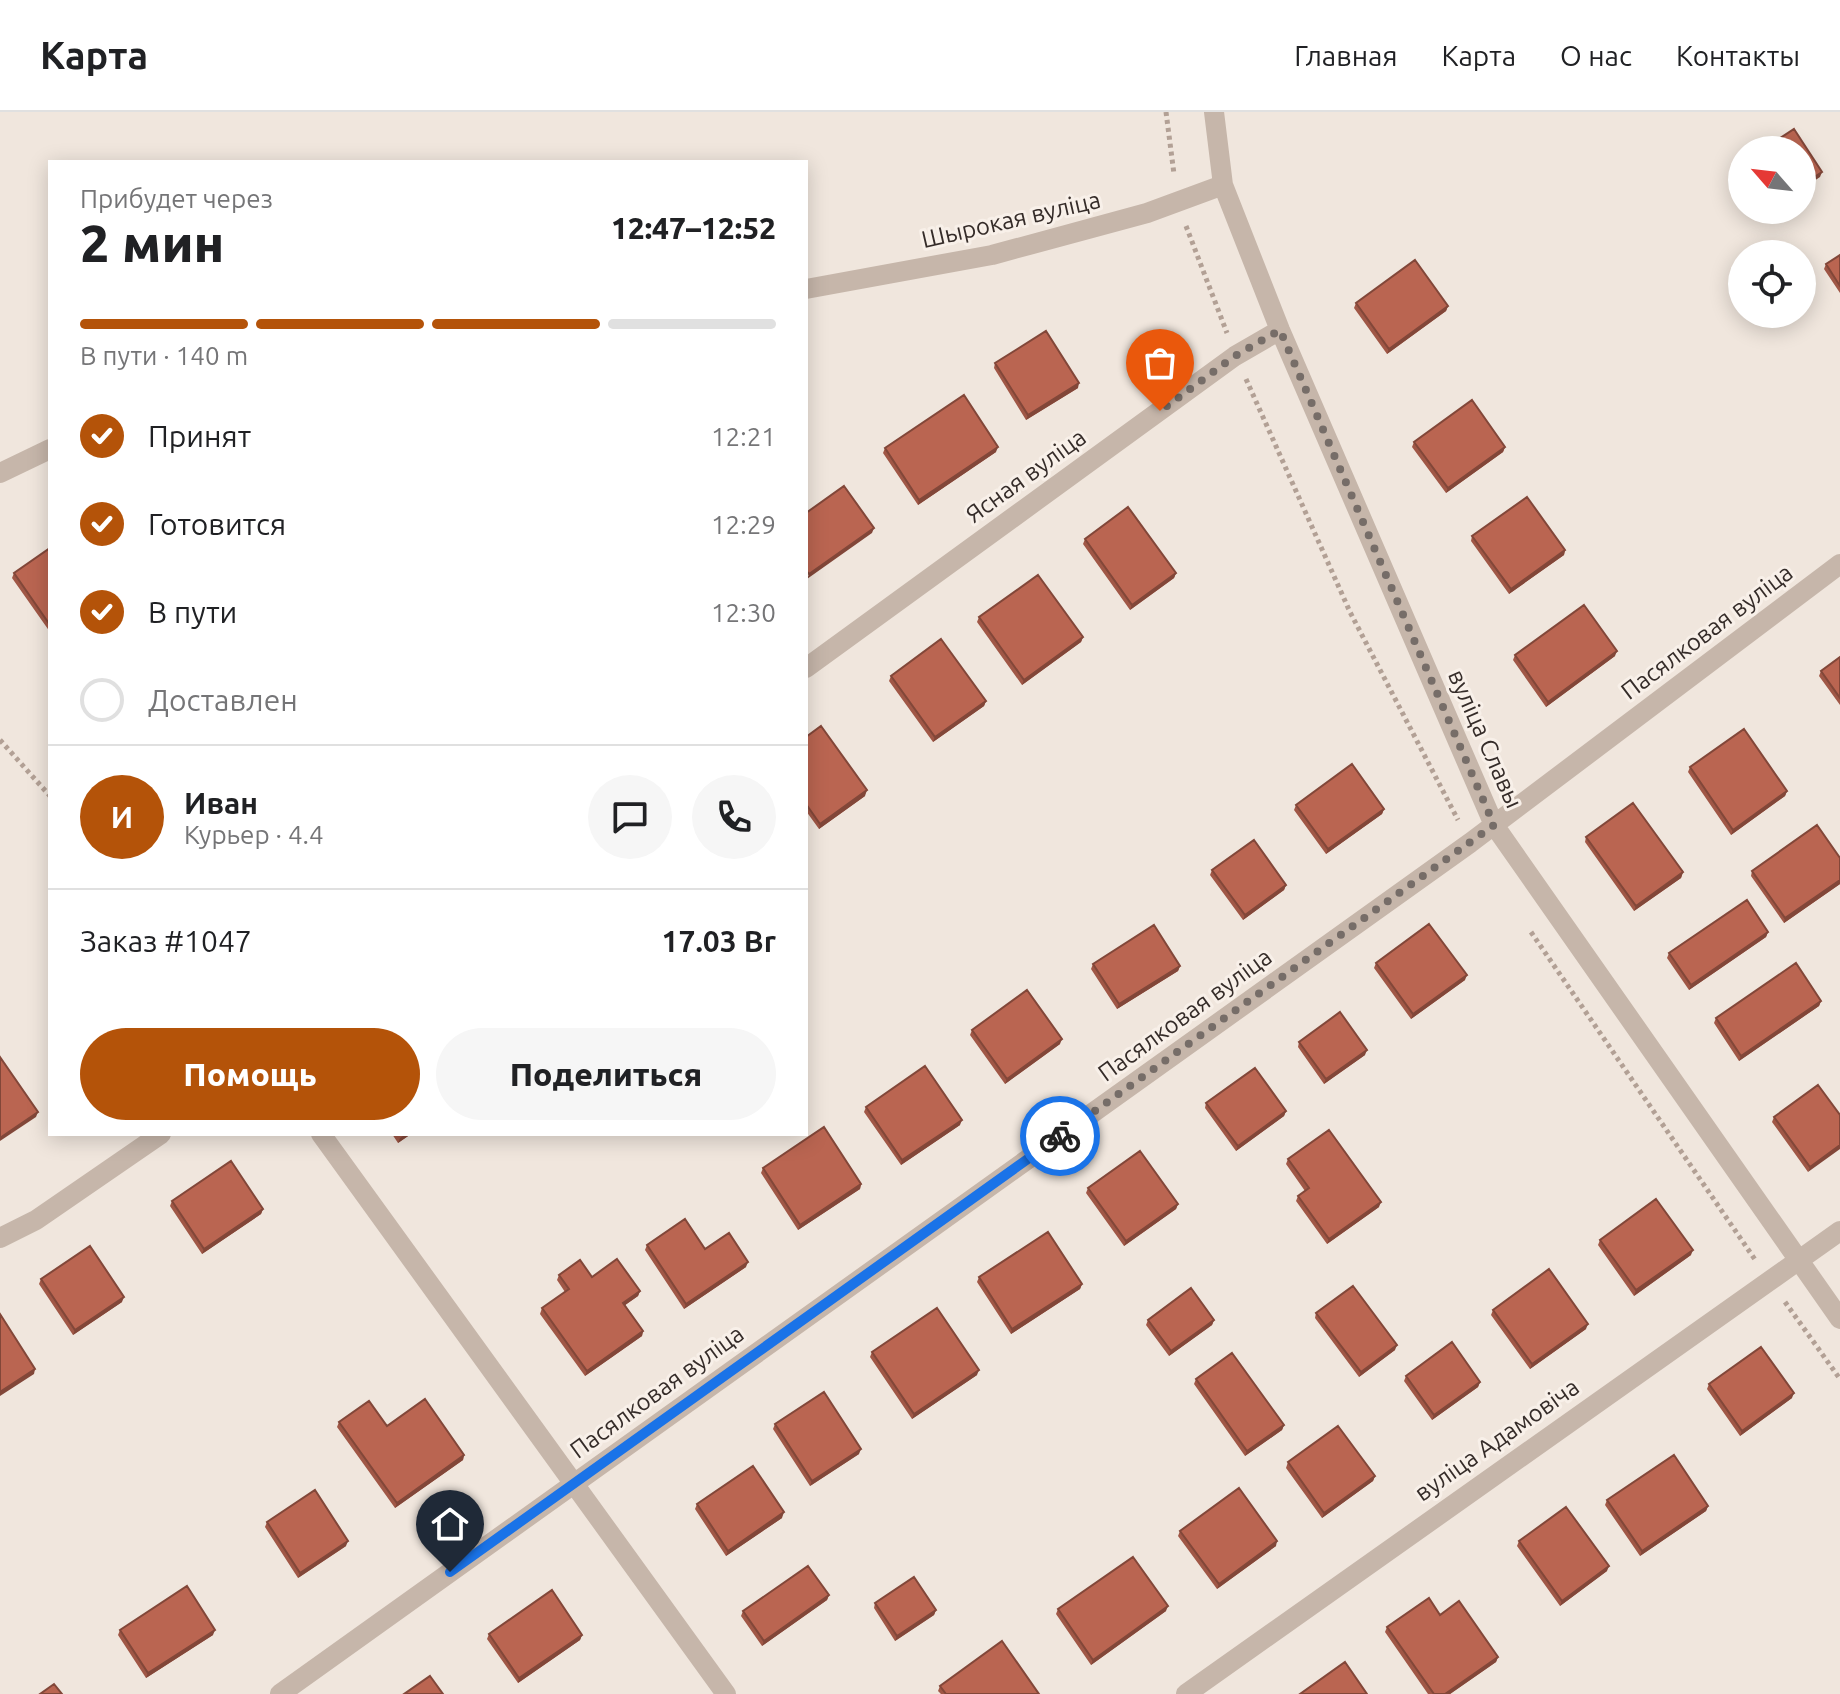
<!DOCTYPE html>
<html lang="ru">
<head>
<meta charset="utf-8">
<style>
	:root { --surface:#fff; --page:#f6f6f6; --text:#202124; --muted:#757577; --line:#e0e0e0; --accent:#b45309 }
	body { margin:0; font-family:Ubuntu,sans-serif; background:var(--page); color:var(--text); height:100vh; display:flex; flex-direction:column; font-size:30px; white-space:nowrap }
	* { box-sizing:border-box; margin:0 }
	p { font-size:26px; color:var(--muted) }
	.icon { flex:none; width:44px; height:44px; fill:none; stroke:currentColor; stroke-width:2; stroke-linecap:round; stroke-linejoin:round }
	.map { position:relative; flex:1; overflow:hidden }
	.drawer { position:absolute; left:48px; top:48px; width:760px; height:976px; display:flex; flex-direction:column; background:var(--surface); border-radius:0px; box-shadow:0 4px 20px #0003 }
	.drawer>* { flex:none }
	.needle { width:52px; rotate:298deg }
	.tools { position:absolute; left:1728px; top:24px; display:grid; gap:16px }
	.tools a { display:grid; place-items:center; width:88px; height:88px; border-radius:50%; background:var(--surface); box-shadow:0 4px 20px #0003; font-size:40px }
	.pin { position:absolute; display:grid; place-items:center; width:68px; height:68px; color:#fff; margin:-82px -34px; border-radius:50% 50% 50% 0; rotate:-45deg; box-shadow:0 0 8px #0007 }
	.pin .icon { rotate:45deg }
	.courier { position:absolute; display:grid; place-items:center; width:80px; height:80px; margin:-40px; border:6px solid #1a73e8; border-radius:50%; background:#fff; color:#222; box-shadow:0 2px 10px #0007 }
	.summary em { font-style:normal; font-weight:800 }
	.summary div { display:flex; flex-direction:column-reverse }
	.summary { display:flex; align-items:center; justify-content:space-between; height:136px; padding:0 32px }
	h1 { font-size:52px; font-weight:800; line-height:60px }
	.bar { display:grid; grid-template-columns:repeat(4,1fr); gap:12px 8px; align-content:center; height:96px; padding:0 32px }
	.bar i { height:10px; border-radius:6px; background:var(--line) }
	.bar .selected { background:var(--accent) }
	.bar p { grid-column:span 4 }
	.line { display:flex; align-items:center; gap:20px; padding:0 32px; border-top:2px solid var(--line) }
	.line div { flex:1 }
	.round { display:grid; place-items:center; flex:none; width:84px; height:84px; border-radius:42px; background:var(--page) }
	ol { padding:0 32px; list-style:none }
	li { display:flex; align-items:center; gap:24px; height:88px }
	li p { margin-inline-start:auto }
	li .icon { padding:8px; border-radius:50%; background:var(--accent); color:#fff; stroke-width:4 }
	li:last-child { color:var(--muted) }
	li i { width:44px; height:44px; border:4px solid var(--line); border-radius:50% }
	.primary-button { display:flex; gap:16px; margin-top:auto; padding:16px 32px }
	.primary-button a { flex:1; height:92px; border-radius:48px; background:var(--accent); color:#fff; font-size:32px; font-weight:800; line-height:92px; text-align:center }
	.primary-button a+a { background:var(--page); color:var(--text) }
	header { display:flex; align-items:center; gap:48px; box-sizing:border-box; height:112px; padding:0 40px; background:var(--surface); border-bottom:2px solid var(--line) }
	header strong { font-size:38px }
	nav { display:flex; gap:44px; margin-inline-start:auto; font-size:28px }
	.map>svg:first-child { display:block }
</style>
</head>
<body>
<header>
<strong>Карта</strong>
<nav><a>Главная</a><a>Карта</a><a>О нас</a><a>Контакты</a></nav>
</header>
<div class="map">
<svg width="1840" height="1582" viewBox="0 0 1840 1582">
	<rect width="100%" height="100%" fill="#f0e6dd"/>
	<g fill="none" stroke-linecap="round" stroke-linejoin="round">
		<path stroke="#b2a095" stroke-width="5" stroke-dasharray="4 4" stroke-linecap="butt" d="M1166,0L1174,62
			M1186,114L1227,221
			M1246,267L1350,500L1458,708
			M0,628L50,684
			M1531,820L1756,1149
			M1785,1190L1840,1267"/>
		<path stroke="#c6b6aa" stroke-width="20" d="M1214,0L1223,73L1280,218L1494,713L1840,1207
			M806,177L992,143L1147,101L1223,73
			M0,361L50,337
			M806,556L1235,244L1280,218
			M321,1022L726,1582
			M0,1126L36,1108L161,1022
			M280,1582L1470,731L1840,452
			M1186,1582L1840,1119"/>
	</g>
	<path fill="#a05746" d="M1840,143V181L1824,157L1826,152Z
		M1356,191L1448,194L1446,199L1387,242L1354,196Z
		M995,251L1078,276L1026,308L994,256Z
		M1414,330L1505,335L1503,340L1446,381L1412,335Z
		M885,336L996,340L918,393L883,341Z
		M1472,424L1565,438L1564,443L1509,482L1471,429Z
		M1085,427L1176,461L1174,466L1130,498L1083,432Z
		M50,436V520L12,466L14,461Z
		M979,505L1083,525L1081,530L1022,573L977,510Z
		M1515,543L1615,544L1546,595L1513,548Z
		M1840,545V593L1819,564L1821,559Z
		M891,564L986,589L984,594L933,630L889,569Z
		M806,625L865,684L819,717L806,699Z
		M1690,655L1787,679L1785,684L1731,723L1688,660Z
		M1296,693L1384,697L1382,702L1326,742L1294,698Z
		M1586,725L1683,760L1681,766L1634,799L1585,730Z
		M1840,746V772L1784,811L1751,764L1752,759Z
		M1212,758L1286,773L1284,778L1243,808L1210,763Z
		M1768,820L1766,825L1689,878L1667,846L1669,841Z
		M1376,851L1465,868L1411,907L1374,856Z
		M1093,852L1180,854L1178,859L1117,897L1091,857Z
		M1821,889L1819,894L1739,949L1714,911L1716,906Z
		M972,918L1060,932L1005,972L970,923Z
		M1299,930L1365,943L1324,972L1298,935Z
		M1206,991L1286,999L1284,1004L1236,1039L1205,996Z
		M866,995L960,1013L901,1053L864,1000Z
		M1840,1003L1808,1060L1772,1010L1774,1005Z
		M392,1022H411L398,1031Z
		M1288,1047L1379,1095L1327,1132L1296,1089L1298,1084L1305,1079L1286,1052Z
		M763,1056L861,1072L860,1077L798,1118L761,1061Z
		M1088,1076L1178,1092L1176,1097L1124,1134L1086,1081Z
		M172,1089L263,1097L261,1102L202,1142L170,1094Z
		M1600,1128L1691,1143L1634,1184L1598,1133Z
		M647,1133L705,1137L746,1155L684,1197L645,1138Z
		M559,1163L592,1165L640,1179L638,1184L625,1193L643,1219L642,1224L585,1264L540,1202L542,1196L565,1180L557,1168Z
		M979,1165L1082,1172L1080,1177L1011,1222L977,1170Z
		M41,1167L122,1190L73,1223L39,1172Z
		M1493,1198L1586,1217L1530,1257L1491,1203Z
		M1316,1201L1395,1238L1359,1265L1315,1206Z
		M1148,1208H1214L1212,1213L1169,1244L1146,1213Z
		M872,1240L977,1263L912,1307L870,1245Z
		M1406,1264L1480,1270L1478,1275L1432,1308L1404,1269Z
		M1196,1267L1284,1313L1282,1318L1245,1344L1194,1272Z
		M1709,1272L1792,1286L1740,1324L1707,1277Z
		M339,1310L387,1314L464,1343L463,1348L395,1396L337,1315Z
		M775,1312L859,1342L810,1374L773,1317Z
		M1288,1350L1375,1364L1373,1369L1322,1406L1286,1356Z
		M1607,1388L1708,1394L1706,1399L1640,1444L1605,1393Z
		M697,1392L782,1406L726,1444L695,1397Z
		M267,1410L346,1434L298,1466L265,1415Z
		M1180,1419L1276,1434L1217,1477L1178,1424Z
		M1519,1429L1607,1459L1560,1494L1517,1434Z
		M829,1483L827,1488L762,1534L741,1504L743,1499Z
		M875,1491L936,1498L934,1503L895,1529L874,1496Z
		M1058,1497L1166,1499L1091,1553L1056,1502Z
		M1387,1515L1498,1545L1496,1550L1450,1582H1428L1385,1520Z
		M120,1518L213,1523L146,1566L118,1523Z
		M489,1522L582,1523L580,1528L518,1571L487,1527Z
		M940,1574L1039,1582H941L938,1579Z"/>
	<path fill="#824739" d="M1822,60L1820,65L1802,77V73Z
		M1448,194L1446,199L1387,242L1389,237Z
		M1079,271L1078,276L1026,308L1028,303Z
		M998,335L996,340L918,393L919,388Z
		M1505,335L1503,340L1446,381L1448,376Z
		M874,416L872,421L807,467L809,462Z
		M1565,438L1564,443L1509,482L1511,477Z
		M1176,461L1174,466L1130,498L1132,493Z
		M1083,525L1081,530L1022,573L1024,568Z
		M1617,539L1615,544L1546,595L1548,590Z
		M986,589L984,594L933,630L935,625Z
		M867,678L865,684L819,717L820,712Z
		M1787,679L1785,684L1731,723L1733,718Z
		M1384,697L1382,702L1326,742L1328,737Z
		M1683,760L1681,766L1634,799L1636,794Z
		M1840,768V772L1784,811L1785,806Z
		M1286,773L1284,778L1243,808L1245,803Z
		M1768,820L1766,825L1689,878L1691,873Z
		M1180,854L1178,859L1117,897L1119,892Z
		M1467,863L1465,868L1411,907L1413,902Z
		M1821,889L1819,894L1739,949L1741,944Z
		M1062,927L1060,932L1005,972L1007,967Z
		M1367,938L1365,943L1324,972L1326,967Z
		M1286,999L1284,1004L1236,1039L1238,1034Z
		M38,1000L36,1005L0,1029V1026Z
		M962,1008L960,1013L901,1053L902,1048Z
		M406,1022H411L398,1031L400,1026Z
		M1840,1033V1037L1808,1060L1810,1055Z
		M861,1072L860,1077L798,1118L800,1113Z
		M1381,1090L1379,1095L1327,1132L1329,1127Z
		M1178,1092L1176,1097L1124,1134L1126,1129Z
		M263,1097L261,1102L202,1142L204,1137Z
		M1693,1138L1691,1143L1634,1184L1636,1178Z
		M748,1150L746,1155L684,1197L686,1192Z
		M1082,1172L1080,1177L1011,1222L1012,1217Z
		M640,1179L638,1184L621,1196L623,1191Z
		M124,1185L122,1190L73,1223L75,1218Z
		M1214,1208L1212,1213L1169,1244L1171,1239Z
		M1588,1212L1586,1217L1530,1257L1532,1252Z
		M643,1219L642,1224L585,1264L587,1259Z
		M1397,1233L1395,1238L1359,1265L1361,1260Z
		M35,1257L34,1262L0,1284V1280Z
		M979,1258L977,1263L912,1307L914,1302Z
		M1480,1270L1478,1275L1432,1308L1434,1303Z
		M1794,1281L1792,1286L1740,1324L1742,1319Z
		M1284,1313L1282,1318L1245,1344L1247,1339Z
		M861,1337L859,1342L810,1374L812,1369Z
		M464,1343L463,1348L395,1396L397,1391Z
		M1375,1364L1373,1369L1322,1406L1324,1401Z
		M1708,1394L1706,1399L1640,1444L1642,1439Z
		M784,1400L782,1406L726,1444L728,1439Z
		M348,1429L346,1434L298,1466L300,1461Z
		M1277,1429L1276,1434L1217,1477L1219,1472Z
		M1609,1454L1607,1459L1560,1494L1562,1489Z
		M829,1483L827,1488L762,1534L764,1529Z
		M1168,1494L1166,1499L1091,1553L1093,1548Z
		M936,1498L934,1503L895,1529L897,1524Z
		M215,1518L213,1523L146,1566L148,1561Z
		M582,1523L580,1528L518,1571L519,1566Z
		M1498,1545L1496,1550L1450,1582H1445Z"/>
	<path fill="#ba6551" stroke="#824739" stroke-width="2" d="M1794,17L1822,60L1802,73V38H1762Z
		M1840,143V174L1826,152Z
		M1415,148L1448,194L1389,237L1356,191Z
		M1046,219L1079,271L1028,303L995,251Z
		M964,283L998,335L919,388L885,336Z
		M1472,288L1505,335L1448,376L1414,330Z
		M844,374L874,416L809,462L806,458V401Z
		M1527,385L1565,438L1511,477L1472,424Z
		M1128,395L1176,461L1132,493L1085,427Z
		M50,436V513L14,461Z
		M1038,463L1083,525L1024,568L979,505Z
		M1584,493L1617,539L1548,590L1515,543Z
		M941,527L986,589L935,625L891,564Z
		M1840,545V586L1821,559Z
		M821,614L867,678L820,712L806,692V625Z
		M1744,617L1787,679L1733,718L1690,655Z
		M1352,652L1384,697L1328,737L1296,693Z
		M1633,691L1683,760L1636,794L1586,725Z
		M1817,713L1840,746V768L1785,806L1752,759Z
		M1254,728L1286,773L1245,803L1212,758Z
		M1747,788L1768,820L1691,873L1669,841Z
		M1429,812L1467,863L1413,902L1376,851Z
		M1154,813L1180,854L1119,892L1093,852Z
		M1796,851L1821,889L1741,944L1716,906Z
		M1027,878L1062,927L1007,967L972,918Z
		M1340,900L1367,938L1326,967L1299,930Z
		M0,945L38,1000L0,1026Z
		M925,954L962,1008L902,1048L866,995Z
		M1255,956L1286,999L1238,1034L1206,991Z
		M1818,973L1840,1003V1033L1810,1055L1774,1005Z
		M824,1015L861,1072L800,1113L763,1056Z
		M1329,1018L1381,1090L1329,1127L1298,1084L1309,1076L1288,1047Z
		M1140,1039L1178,1092L1126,1129L1088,1076Z
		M231,1049L263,1097L204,1137L172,1089Z
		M1656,1087L1693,1138L1636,1178L1600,1128Z
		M685,1107L705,1137L729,1121L748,1150L686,1192L647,1133Z
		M1048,1120L1082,1172L1012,1217L979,1165Z
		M90,1134L124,1185L75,1218L41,1167Z
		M617,1147L640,1179L623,1191L643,1219L587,1259L542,1196L569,1177L559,1163L580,1148L592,1165Z
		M1549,1157L1588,1212L1532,1252L1493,1198Z
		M1353,1174L1397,1233L1361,1260L1316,1201Z
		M1191,1176L1214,1208L1171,1239L1148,1208Z
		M937,1196L979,1258L914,1302L872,1240Z
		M0,1202L35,1257L0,1280Z
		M1452,1230L1480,1270L1434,1303L1406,1264Z
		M1761,1235L1794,1281L1742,1319L1709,1272Z
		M1232,1241L1284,1313L1247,1339L1196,1267Z
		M824,1280L861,1337L812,1369L775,1312Z
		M425,1287L464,1343L397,1391L339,1310L369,1289L387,1314Z
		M1338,1314L1375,1364L1324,1401L1288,1350Z
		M1674,1343L1708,1394L1642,1439L1607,1388Z
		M753,1354L784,1400L728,1439L697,1392Z
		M1239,1376L1277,1429L1219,1472L1180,1419Z
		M315,1378L348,1429L300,1461L267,1410Z
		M1566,1395L1609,1454L1562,1489L1519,1429Z
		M1133,1445L1168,1494L1093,1548L1058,1497Z
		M808,1454L829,1483L764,1529L743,1499Z
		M914,1465L936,1498L897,1524L875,1491Z
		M187,1474L215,1518L148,1561L120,1518Z
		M552,1478L582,1523L519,1566L489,1522Z
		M1429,1486L1440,1503L1459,1489L1498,1545L1445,1582H1434L1387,1515Z
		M1002,1529L1039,1582H946L940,1574Z
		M1345,1550L1367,1582H1300Z
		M430,1564L443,1582H404Z
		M54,1572L62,1582H40Z"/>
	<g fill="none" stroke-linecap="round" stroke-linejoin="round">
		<path stroke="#766d68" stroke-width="8" stroke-dasharray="0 14.4" d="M1060,1024L1494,713L1280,218L1235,244L1160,299"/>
		<path stroke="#1a73e8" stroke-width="10" d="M450,1460L1060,1024"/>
	</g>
	<g text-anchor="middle" stroke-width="6" stroke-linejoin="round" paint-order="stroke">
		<g font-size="24" fill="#352c29" stroke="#f8f0e9">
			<text transform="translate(1011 108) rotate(-13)" y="8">Шырокая вуліца</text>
			<text transform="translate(1026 364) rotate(-36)" y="8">Ясная вуліца</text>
			<text transform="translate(1707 520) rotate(-37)" y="8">Пасялковая вуліца</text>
			<text transform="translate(1485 627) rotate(66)" y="8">вуліца Славы</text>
			<text transform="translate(1185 903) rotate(-36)" y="8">Пасялковая вуліца</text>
			<text transform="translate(657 1280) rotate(-36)" y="8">Пасялковая вуліца</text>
			<text transform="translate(1497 1328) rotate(-35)" y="8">вуліца Адамовіча</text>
		</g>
	</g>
</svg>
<div class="tools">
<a><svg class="needle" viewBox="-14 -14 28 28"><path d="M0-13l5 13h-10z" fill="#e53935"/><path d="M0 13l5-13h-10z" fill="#757577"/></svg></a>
<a><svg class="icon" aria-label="locate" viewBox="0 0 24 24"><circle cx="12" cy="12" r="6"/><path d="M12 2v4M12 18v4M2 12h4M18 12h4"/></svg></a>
</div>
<div class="pin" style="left:1160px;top:299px;background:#ea580c"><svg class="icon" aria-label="bag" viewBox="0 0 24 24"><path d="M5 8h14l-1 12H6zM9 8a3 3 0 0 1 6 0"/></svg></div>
<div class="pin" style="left:450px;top:1460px;background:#1f2937"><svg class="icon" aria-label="home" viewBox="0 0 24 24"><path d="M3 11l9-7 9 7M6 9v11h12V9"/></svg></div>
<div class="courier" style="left:1060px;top:1024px"><svg class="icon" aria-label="bike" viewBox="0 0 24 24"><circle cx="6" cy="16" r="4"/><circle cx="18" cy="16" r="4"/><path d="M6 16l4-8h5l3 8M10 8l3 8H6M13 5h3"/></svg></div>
<section class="drawer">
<div class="summary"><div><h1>2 мин</h1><p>Прибудет через</p></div><em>12:47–12:52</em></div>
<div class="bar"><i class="selected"></i><i class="selected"></i><i class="selected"></i><i></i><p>В пути · 140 m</p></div>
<ol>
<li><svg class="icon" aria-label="check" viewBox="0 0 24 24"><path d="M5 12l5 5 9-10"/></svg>Принят<p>12:21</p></li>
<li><svg class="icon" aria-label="check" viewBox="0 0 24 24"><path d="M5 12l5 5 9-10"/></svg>Готовится<p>12:29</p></li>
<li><svg class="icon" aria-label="check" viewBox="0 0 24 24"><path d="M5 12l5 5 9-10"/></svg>В пути<p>12:30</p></li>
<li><i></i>Доставлен</li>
</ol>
<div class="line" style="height:144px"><b class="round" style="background:var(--accent);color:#fff">И</b><div><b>Иван</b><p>Курьер · 4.4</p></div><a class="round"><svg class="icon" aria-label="chat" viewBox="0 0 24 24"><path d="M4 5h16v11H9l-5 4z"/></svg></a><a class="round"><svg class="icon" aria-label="phone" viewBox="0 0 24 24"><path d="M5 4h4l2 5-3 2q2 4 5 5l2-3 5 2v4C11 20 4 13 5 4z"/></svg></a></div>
<div class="line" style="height:104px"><div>Заказ #1047</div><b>17.03 Br</b></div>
<div class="primary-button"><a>Помощь</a><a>Поделиться</a></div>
</section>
</div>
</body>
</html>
